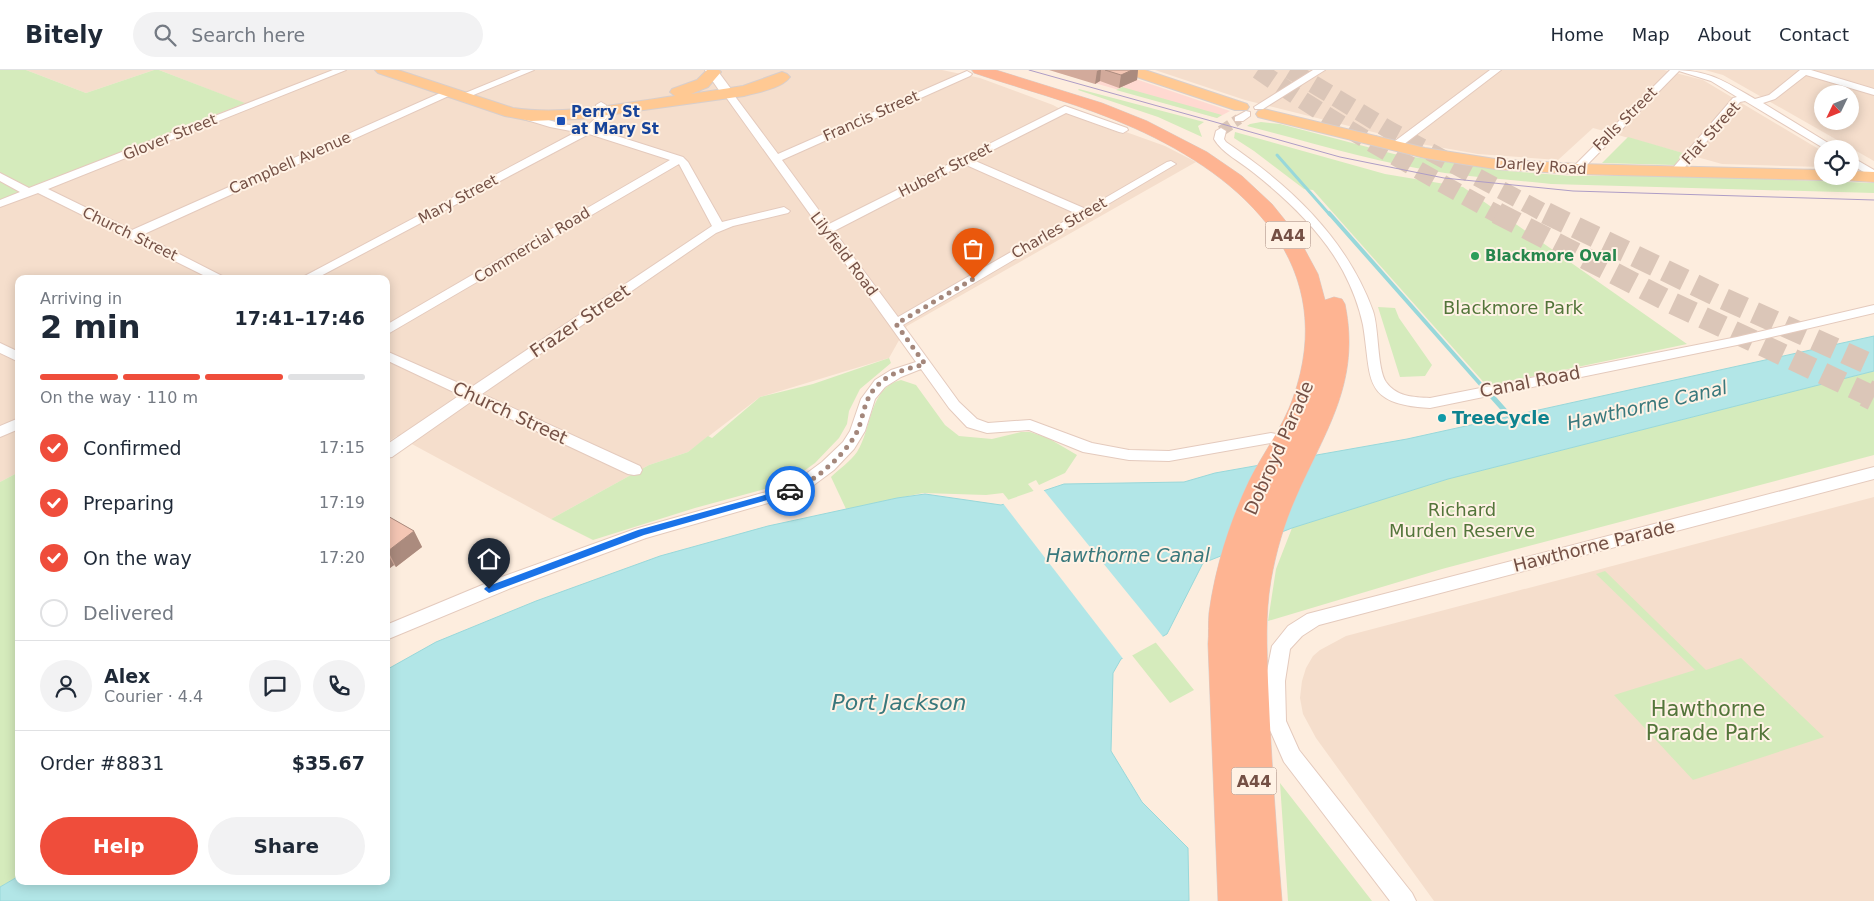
<!DOCTYPE html>
<html lang="en">
<head>
<meta charset="utf-8">
<style>
	:root { --surface:#fff; --page:#f2f2f3; --text:#1f2937; --muted:#747a83; --line:#e0e1e3; --accent:#ef4d3b }
	body { margin:0; font-family:"DejaVu Sans",sans-serif; background:var(--page); color:var(--text); height:100vh; display:flex; flex-direction:column; font-size:19px; white-space:nowrap }
	* { box-sizing:border-box; margin:0 }
	p { font-size:16px; color:var(--muted) }
	.icon { flex:none; width:28px; height:28px; fill:none; stroke:currentColor; stroke-width:2; stroke-linecap:round; stroke-linejoin:round }
	.map { position:relative; flex:1; overflow:hidden }
	.panel { position:absolute; left:15px; top:205px; width:375px; height:610px; display:flex; flex-direction:column; background:var(--surface); border-radius:10px; box-shadow:0 2px 12px #0003 }
	.panel>* { flex:none }
	.needle { width:32px; rotate:227deg }
	.controls { position:absolute; left:1814px; top:15px; display:grid; gap:10px }
	.controls a { display:grid; place-items:center; width:45px; height:45px; border-radius:50%; background:var(--surface); box-shadow:0 2px 12px #0003; font-size:25px }
	.pin { position:absolute; display:grid; place-items:center; width:42px; height:42px; color:#fff; margin:-51px -21px; border-radius:50% 50% 50% 0; rotate:-45deg; box-shadow:0 0 5px #0007 }
	.pin .icon { rotate:45deg }
	.courier { position:absolute; display:grid; place-items:center; width:50px; height:50px; margin:-25px; border:4px solid #1a73e8; border-radius:50%; background:#fff; color:#222; box-shadow:0 1px 6px #0007 }
	.overview em { font-style:normal; font-weight:700 }
	.overview div { display:flex; flex-direction:column-reverse }
	.overview { display:flex; align-items:center; justify-content:space-between; height:85px; padding:0 25px }
	h1 { font-size:32px; font-weight:700; line-height:38px }
	.bar { display:grid; grid-template-columns:repeat(4,1fr); gap:8px 5px; align-content:center; height:60px; padding:0 25px }
	.bar i { height:6px; border-radius:4px; background:var(--line) }
	.bar .current { background:var(--accent) }
	.bar p { grid-column:span 4 }
	.line { display:flex; align-items:center; gap:12px; padding:0 25px; border-top:1px solid var(--line) }
	.line div { flex:1 }
	.round { display:grid; place-items:center; flex:none; width:52px; height:52px; border-radius:26px; background:var(--page) }
	ol { padding:0 25px; list-style:none }
	li { display:flex; align-items:center; gap:15px; height:55px }
	li p { margin-inline-start:auto }
	li .icon { padding:5px; border-radius:50%; background:var(--accent); color:#fff; stroke-width:4 }
	li:last-child { color:var(--muted) }
	li i { width:28px; height:28px; border:2px solid var(--line); border-radius:50% }
	.action { display:flex; gap:10px; margin-top:auto; padding:10px 25px }
	.action a { flex:1; height:58px; border-radius:30px; background:var(--accent); color:#fff; font-size:20px; font-weight:700; line-height:58px; text-align:center }
	.action a+a { background:var(--page); color:var(--text) }
	header { display:flex; align-items:center; gap:30px; box-sizing:border-box; height:70px; padding:0 25px; background:var(--surface); border-bottom:1px solid var(--line) }
	header strong { font-size:24px }
	nav { display:flex; gap:28px; margin-inline-start:auto; font-size:18px }
	.search { width:350px; height:45px; background:var(--page); display:flex; align-items:center; gap:12px; box-sizing:border-box; padding:0 18px; border-radius:28px; color:var(--muted); font-size:19px }
	.map>svg:first-child { display:block }
</style>
</head>
<body>
<header>
<strong>Bitely</strong>
<div class="search"><svg class="icon" aria-label="search" viewBox="0 0 24 24"><circle cx="10" cy="10" r="6"/><path d="M15 15l6 6"/></svg>Search here</div>
<nav><a>Home</a><a>Map</a><a>About</a><a>Contact</a></nav>
</header>
<div class="map">
<svg width="1874" height="831" viewBox="0 0 1874 831">
	<rect width="100%" height="100%" fill="#fdedde"/>
	<path fill="#f5decc" fill-rule="evenodd" d="M26,0H154L86,23Z
		M159,0H942L980,8L1053,35L1073,46L1122,64L1126,62L1165,76L1196,92L907,256L889,288L760,327L688,382L649,395L551,449L397,366L386,373V209H19V402L0,412V130L244,33Z
		M1155,0H1664L1703,10L1822,81V97L1722,94L1593,58L1558,90L1478,84L1421,74L1245,30Z
		M1705,0H1874V91L1723,5ZM1822,24H1850V51H1822Z
		M1874,427V831H1434L1316,668L1303,644L1300,628L1302,611L1306,598L1313,586L1320,580L1346,566Z"/>
	<path fill="#ffd9d1" d="M1109,0L1230,41L1217,48L1056,2Z"/>
	<path fill="#d5ebbc" d="M0,0H26L86,23L154,0H159L245,33L0,130Z
		M1122,17L1222,45L1217,48L1116,20Z
		M1079,19L1204,52L1198,56L1202,67L1158,47L1078,20Z
		M1261,52L1280,54L1394,84L1507,101L1571,106L1652,105L1874,113V123L1551,114C1516,110 1480,108 1445,103C1378,93 1313,73 1247,56L1250,54Z
		M1235,62L1385,104L1463,117L1687,274L1487,316L1313,120L1304,119L1254,81L1234,68Z
		M1628,67L1683,83L1675,95L1602,93Z
		M1378,237L1395,238L1399,248L1432,295L1425,306L1400,307Z
		M889,288L891,293L860,319L849,341L847,354L839,368L815,393L797,406L765,419L695,438L593,470L551,449L649,395L688,382L708,366L712,368L760,327L813,314Z
		M1874,301V385L1442,499L1268,551L1276,499L1292,458L1448,409Z
		M901,310L916,315L945,355L959,366L992,369L1021,362H1030L1048,368L1077,385L1065,403L1039,415L1036,410L1028,414L1194,620L1170,633L1003,423L986,425L923,423L846,439L831,407C839,399 851,391 857,382C872,359 869,317 901,310Z
		M19,402V806L0,817V412Z
		M1605,501L1706,600L1741,588L1824,667L1693,710L1614,625L1695,600L1596,504Z
		M1280,713L1372,831H1288Z"/>
	<path fill="#b2e6e7" stroke="#98d8da" d="M1874,266V301L1448,409L1292,458L1203,493L1167,564L1121,589L1113,603L1111,681L1142,732L1188,778L1189,831H0V817L19,806V811H386V600L436,572L536,531L660,486L768,456L897,428L925,424L1001,435L1064,414L1184,412L1215,403L1407,369Z"/>
	<path fill="#fdedde" d="M1042,418L1164,568L1124,590L1002,432Z"/>
	<g fill="none" stroke-linecap="round" stroke-linejoin="round">
		<path stroke="#98d8da" stroke-width="3" d="M1277,85L1330,145"/>
		<path stroke="#98d8da" stroke-width="4" d="M1329,143L1490,325"/>
		<path stroke="#98d8da" stroke-width="5" d="M1489,323L1513,350"/>
		<path stroke="#dbc6b8" stroke-width="11" stroke-dasharray="11 5" stroke-linecap="butt" d="M1221,61L1239,49"/>
		<path stroke="#dbc6b8" stroke-width="18" stroke-dasharray="18 9" stroke-linecap="butt" d="M1258,0C1335,54 1417,100 1499,145
			M1290,0L1391,61L1548,145"/>
		<path stroke="#dbc6b8" stroke-width="22" stroke-dasharray="22 11" stroke-linecap="butt" d="M1497,143L1672,233L1869,325
			M1546,143L1722,228L1874,296"/>
		<path stroke="#dbc6b8" stroke-width="28" stroke-dasharray="28 14" stroke-linecap="butt" d="M1866,323L1874,327"/>
		<defs>
			<path id="minor" d="M333,0H346L48,119L132,160L447,20H453V24L142,165L228,209H211L38,123L0,137V130L20,122L0,111V103L29,118Z
				M521,0H534L466,28H460L458,26Z
				M1313,0H1325L1263,39H1255L1254,37Z
				M1490,0H1501L1399,78H1391L1390,76L1391,74Z
				M1670,0C1710,0 1722,10 1755,29L1769,25L1800,0H1811L1874,19V25L1806,5L1775,29L1763,33L1838,79H1825L1745,31L1740,32L1680,103L1676,104L1670,101L1672,99L1733,28L1737,27L1711,11L1679,1L1581,101H1573L1571,99Z
				M967,1L972,4L970,6L782,90L829,154L1065,36L1127,58L1128,60L1123,63L1119,62L1066,43L973,90L1086,139L1167,92L1171,91L1176,94L903,255L959,332L977,349L988,353L1030,350L1092,373L1129,380L1169,381L1271,363L1276,364L1279,368L1276,372L1169,391L1129,390L1083,382L1029,360L987,363L967,357L949,338L921,299L901,307L885,317L875,329L865,361L854,379L834,400L803,423L646,468L511,518L386,570V555L499,508L635,459L791,415L822,392L843,372L850,361L861,329L875,310L891,300L916,292L723,23L725,21H731L778,84ZM964,94L1077,144L898,247L834,161Z
				M601,32L606,35L608,47L595,59L683,87L688,92L722,152L784,137L790,141L788,143L733,156L716,163L482,324L640,396L642,400L640,404L634,405L628,404L472,331L392,387L386,388V375L460,325L386,290V281L470,318L712,156L679,94L386,265V255L670,90L589,64L315,209H299L576,62L550,57L517,47V43H525L562,54L586,57L598,46L596,35Z
				M1246,41L1250,42V46L1243,51H1235V47Z
				M1221,58L1226,61L1224,69L1226,72C1289,115 1346,167 1373,241C1379,258 1377,299 1386,312C1397,327 1413,327 1430,328L1737,267L1874,235V243L1737,275L1430,338C1361,334 1372,309 1363,255C1359,236 1352,218 1343,201C1322,162 1288,130 1254,103C1241,92 1222,83 1214,69L1216,61Z
				M1850,86L1874,100V108L1850,94Z
				M0,273L19,282V292L0,283Z
				M19,348V359L0,367V356Z
				M1874,397V409L1319,555L1302,566L1290,579L1285,611L1286,651L1299,680L1412,823L1416,831H1390L1284,692L1266,651L1265,611L1272,576L1288,556L1307,544Z"/>
			<path id="tertiary" d="M705,0H717L734,23L733,26H723Z"/>
			<path id="primary" d="M375,0H398L513,38C566,46 622,33 675,26L670,22L672,19L697,10L707,0H719L721,2L708,17L691,24L743,16L782,2L787,4L790,7C781,19 758,22 744,26L579,49L531,51L505,46L378,3Z
				M1122,0H1145L1247,34L1249,37L1247,40H1235L1125,3Z
				M1264,39L1425,78L1495,89L1577,94L1822,100V106H1830L1822,110L1577,104L1495,99L1425,88L1258,47L1256,44L1258,41Z
				M1850,101L1874,102V112L1844,110L1841,106H1850Z"/>
			<path id="trunk" d="M972,0H996L1102,33L1147,51L1207,82L1242,106L1272,134L1297,165L1318,204L1325,230L1334,227L1342,229L1345,234C1361,312 1326,359 1296,427C1284,454 1276,482 1271,510C1265,545 1267,577 1268,612C1271,685 1276,758 1282,831H1218L1208,574C1209,564 1208,553 1209,543C1215,498 1230,451 1249,411C1263,383 1283,357 1293,328C1340,196 1246,108 1134,58C1083,35 1028,21 974,3Z"/>
		</defs>
		<use href="#minor" stroke="#e4cabd" stroke-width="2"/>
		<use href="#tertiary" stroke="#e4cabd" stroke-width="2"/>
		<use href="#primary" stroke="#d8cecb" stroke-width="2"/>
		<use href="#trunk" stroke="#d8cecb" stroke-width="1"/>
		<use href="#minor" fill="#fff" fill-rule="evenodd"/>
		<use href="#tertiary" fill="#fff" fill-rule="evenodd"/>
		<use href="#primary" fill="#ffc993" fill-rule="evenodd"/>
		<use href="#trunk" fill="#feb492" fill-rule="evenodd"/>
		<path stroke="#ae9dc6" stroke-width="1" d="M1029,0L1340,87L1444,108L1573,121L1874,130"/>
	</g>
	<path fill="#d2aa9b" d="M1049,0H1138L1137,10L1119,18L1100,11L1095,14Z
		M386,445L414,461L422,477L396,497L394,495L386,501Z"/>
	<path fill="#ab8b7e" d="M1099,0H1101L1100,11L1095,14L1097,1Z
		M1132,0H1138L1137,10L1119,18L1121,5Z
		M414,461L422,477L396,497L388,481Z
		M386,481L394,495L386,501Z"/>
	<path fill="#f4c6b4" stroke="#ab8b7e" d="M1105,0H1132L1121,5Z
		M386,445L414,461L388,481L386,480Z"/>
	<path fill="#1a73e8" d="M790,418L792,419V423L644,465L489,523L484,519L486,517L638,460Z"/>
	<g fill="none" stroke-linecap="round" stroke-linejoin="round">
		<path stroke="#a4877b" stroke-width="5" stroke-dasharray="0 9" d="M790,421C813,414 851,380 859,357C864,343 865,327 877,316C890,302 907,299 925,294L896,254L973,209"/>
	</g>
	<rect fill="#1a4fb4" stroke="#fff2e5" stroke-width="2" x="556" y="46" width="10" height="10" rx="2.5"/>
	<circle fill="#2e9e5b" stroke="#fff2e5" stroke-width="2" cx="1475" cy="186" r="5"/>
	<circle fill="#0f9aa8" stroke="#fff2e5" stroke-width="2" cx="1442" cy="348" r="5"/>
	<g text-anchor="middle" stroke-width="4" stroke-linejoin="round" paint-order="stroke">
		<g font-size="15" font-weight="bold" fill="#164399" stroke="#fff2e5" text-anchor="start">
			<text x="571" y="47">Perry St<tspan x="571" dy="17">at Mary St</tspan></text>
		</g>
		<g font-size="15" fill="#745045" stroke="#fff2e5">
			<text transform="translate(871 46) rotate(-24)" y="5">Francis Street</text>
			<text transform="translate(1625 49) rotate(-45)" y="5">Falls Street</text>
			<text transform="translate(1711 63) rotate(-48)" y="5">Flat Street</text>
			<text transform="translate(170 67) rotate(-22)" y="5">Glover Street</text>
			<text transform="translate(290 93) rotate(-24)" y="5">Campbell Avenue</text>
			<text transform="translate(1541 96) rotate(4)" y="5">Darley Road</text>
			<text transform="translate(945 100) rotate(-27)" y="5">Hubert Street</text>
			<text transform="translate(458 129) rotate(-28)" y="5">Mary Street</text>
			<text transform="translate(1059 158) rotate(-30)" y="5">Charles Street</text>
			<text transform="translate(130 164) rotate(26)" y="5">Church Street</text>
			<text transform="translate(532 175) rotate(-31)" y="5">Commercial Road</text>
			<text transform="translate(844 184) rotate(53)" y="5">Lilyfield Road</text>
		</g>
		<g font-size="15" font-weight="bold" fill="#27864d" stroke="#fff2e5" text-anchor="start">
			<text x="1485" y="191">Blackmore Oval</text>
		</g>
		<g fill="#fff2e5" stroke="#9e8175" stroke-width="1">
			<rect x="1265.5" y="151.5" width="45" height="27" rx="4"/>
			<rect x="1231.5" y="697.5" width="45" height="27" rx="4"/>
		</g>
		<g font-size="16" font-weight="bold" fill="#745045">
			<text x="1288" y="171">A44</text>
			<text x="1254" y="717">A44</text>
		</g>
		<g font-size="18" fill="#53753a" stroke="#fff2e5">
			<text x="1513" y="244">Blackmore Park</text>
			<text x="1462" y="446">Richard<tspan x="1462" dy="21">Murden Reserve</tspan></text>
		</g>
		<g font-size="18" fill="#745045" stroke="#fff2e5">
			<text transform="translate(580 251) rotate(-34)" y="6">Frazer Street</text>
			<text transform="translate(1530 312) rotate(-11)" y="6">Canal Road</text>
			<text transform="translate(510 343) rotate(25)" y="6">Church Street</text>
			<text transform="translate(1279 378) rotate(-66)" y="6">Dobroyd Parade</text>
			<text transform="translate(1594 476) rotate(-14)" y="6">Hawthorne Parade</text>
		</g>
		<g font-size="18" font-weight="bold" fill="#0d838f" stroke="#fff2e5" text-anchor="start">
			<text x="1452" y="354">TreeCycle</text>
		</g>
		<g font-size="19" font-style="italic" fill="#39787c" stroke="#fff2e5">
			<text transform="translate(1647 335) rotate(-13)" y="7">Hawthorne Canal</text>
			<text x="1128" y="492">Hawthorne Canal</text>
		</g>
		<g font-size="21" fill="#53753a" stroke="#fff2e5">
			<text x="1708" y="646">Hawthorne<tspan x="1708" dy="24">Parade Park</tspan></text>
		</g>
		<g font-size="22" font-style="italic" fill="#39787c" stroke="#fff2e5">
			<text x="899" y="640">Port Jackson</text>
		</g>
	</g>
</svg>
<div class="controls">
<a><svg class="needle" viewBox="-14 -14 28 28"><path d="M0-13l5 13h-10z" fill="#e53935"/><path d="M0 13l5-13h-10z" fill="#747a83"/></svg></a>
<a><svg class="icon" aria-label="locate" viewBox="0 0 24 24"><circle cx="12" cy="12" r="6"/><path d="M12 2v4M12 18v4M2 12h4M18 12h4"/></svg></a>
</div>
<div class="pin" style="left:973px;top:209px;background:#ea580c"><svg class="icon" aria-label="bag" viewBox="0 0 24 24"><path d="M5 8h14l-1 12H6zM9 8a3 3 0 0 1 6 0"/></svg></div>
<div class="pin" style="left:489px;top:519px;background:#1f2937"><svg class="icon" aria-label="home" viewBox="0 0 24 24"><path d="M3 11l9-7 9 7M6 9v11h12V9"/></svg></div>
<div class="courier" style="left:790px;top:421px"><svg class="icon" aria-label="car" viewBox="0 0 24 24"><path d="M5 17H2v-5l4-1 3-4h7l3 4 3 1v5h-3M9 17h6M6 11h13"/><circle cx="7" cy="17" r="2"/><circle cx="17" cy="17" r="2"/></svg></div>
<section class="panel">
<div class="overview"><div><h1>2 min</h1><p>Arriving in</p></div><em>17:41–17:46</em></div>
<div class="bar"><i class="current"></i><i class="current"></i><i class="current"></i><i></i><p>On the way · 110 m</p></div>
<ol>
<li><svg class="icon" aria-label="check" viewBox="0 0 24 24"><path d="M5 12l5 5 9-10"/></svg>Confirmed<p>17:15</p></li>
<li><svg class="icon" aria-label="check" viewBox="0 0 24 24"><path d="M5 12l5 5 9-10"/></svg>Preparing<p>17:19</p></li>
<li><svg class="icon" aria-label="check" viewBox="0 0 24 24"><path d="M5 12l5 5 9-10"/></svg>On the way<p>17:20</p></li>
<li><i></i>Delivered</li>
</ol>
<div class="line" style="height:90px"><a class="round"><svg class="icon" aria-label="person" viewBox="0 0 24 24"><circle cx="12" cy="8" r="4"/><path d="M4 21q1-7 8-7t8 7"/></svg></a><div><b>Alex</b><p>Courier · 4.4</p></div><a class="round"><svg class="icon" aria-label="chat" viewBox="0 0 24 24"><path d="M4 5h16v11H9l-5 4z"/></svg></a><a class="round"><svg class="icon" aria-label="phone" viewBox="0 0 24 24"><path d="M5 4h4l2 5-3 2q2 4 5 5l2-3 5 2v4C11 20 4 13 5 4z"/></svg></a></div>
<div class="line" style="height:65px"><div>Order #8831</div><b>$35.67</b></div>
<div class="action"><a>Help</a><a>Share</a></div>
</section>
</div>
</body>
</html>
